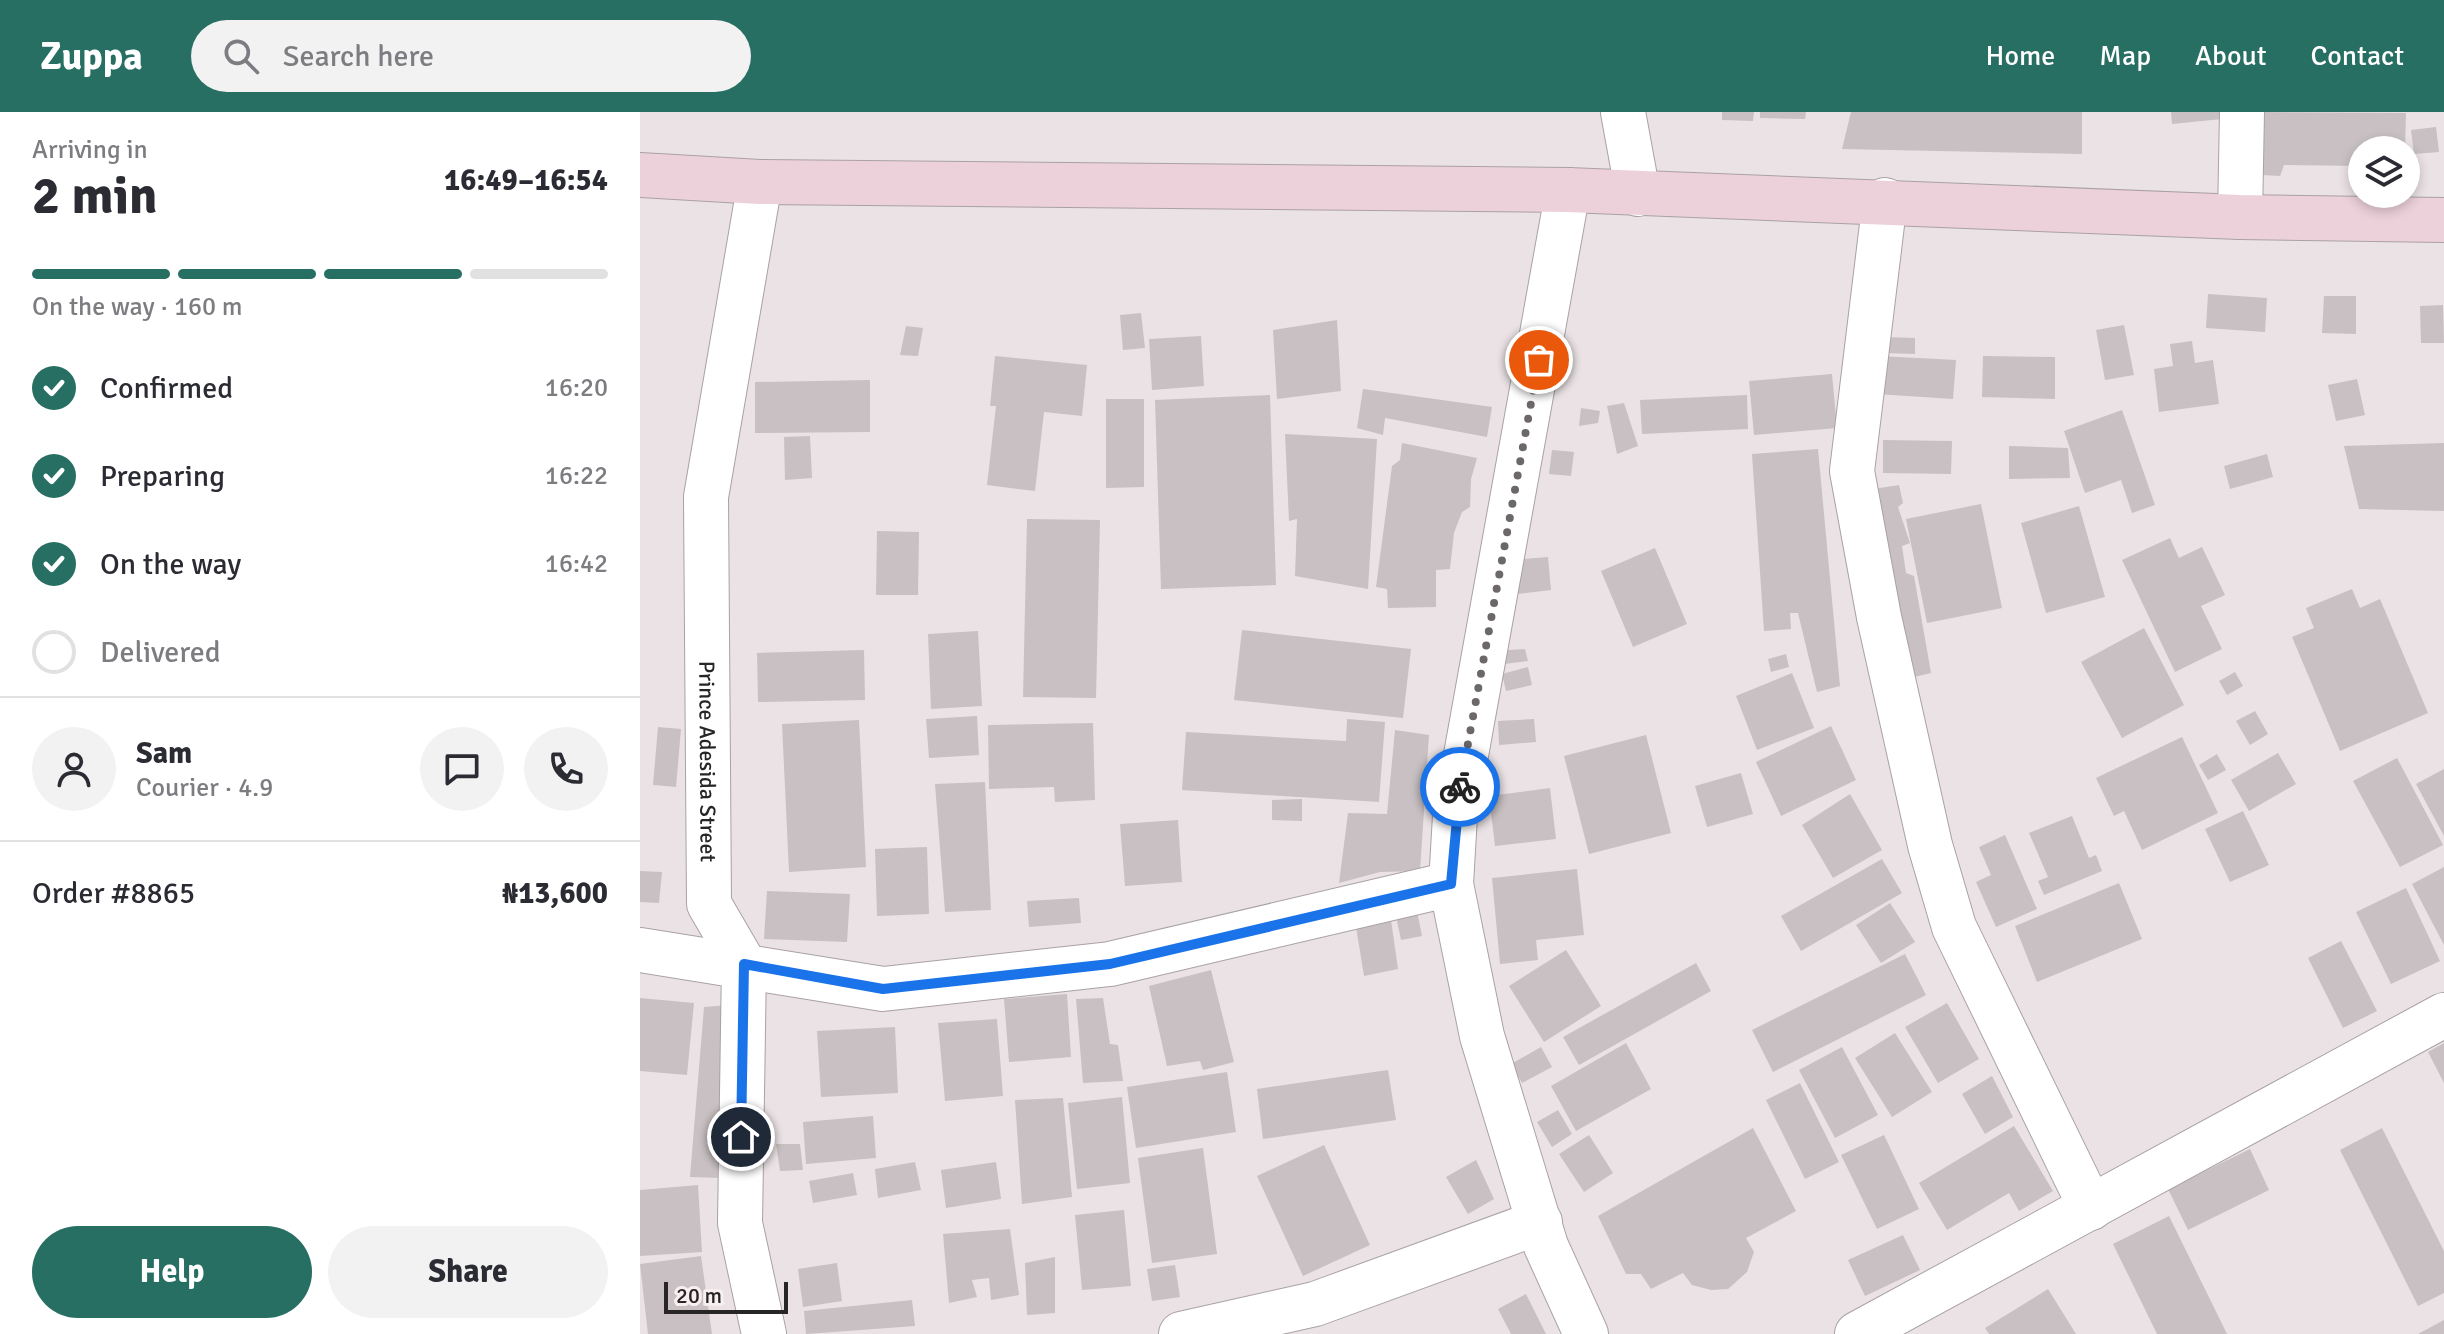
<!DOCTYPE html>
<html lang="en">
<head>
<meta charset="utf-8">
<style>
	:root { --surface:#fff; --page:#f2f2f3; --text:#2b2b33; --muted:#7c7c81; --line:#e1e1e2; --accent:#276e63 }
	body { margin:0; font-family:Signika,sans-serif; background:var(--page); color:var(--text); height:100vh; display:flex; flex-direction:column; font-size:30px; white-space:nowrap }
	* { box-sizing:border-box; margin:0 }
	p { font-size:26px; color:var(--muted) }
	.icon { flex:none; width:44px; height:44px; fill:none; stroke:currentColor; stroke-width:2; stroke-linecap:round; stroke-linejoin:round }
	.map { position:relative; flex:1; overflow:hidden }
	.details { display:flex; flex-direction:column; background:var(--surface); width:640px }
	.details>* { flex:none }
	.tools { position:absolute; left:1708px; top:24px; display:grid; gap:16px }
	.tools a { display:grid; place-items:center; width:72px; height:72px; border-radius:50%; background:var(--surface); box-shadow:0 4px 12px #0003; font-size:40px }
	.scale { position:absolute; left:24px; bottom:20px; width:124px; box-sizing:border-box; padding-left:8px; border:4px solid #282525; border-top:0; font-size:22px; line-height:28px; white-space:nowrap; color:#282525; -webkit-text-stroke:6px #f8eff1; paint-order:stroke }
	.pin { position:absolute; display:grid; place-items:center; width:68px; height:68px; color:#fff; margin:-34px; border:4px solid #fff; border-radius:50%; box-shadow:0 2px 8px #0007 }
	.courier { position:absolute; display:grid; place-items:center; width:80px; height:80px; margin:-40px; border:6px solid #1a73e8; border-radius:50%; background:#fff; color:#222; box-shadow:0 2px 10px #0007 }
	.summary em { font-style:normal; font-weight:700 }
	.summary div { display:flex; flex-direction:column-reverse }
	.summary { display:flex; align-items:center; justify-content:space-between; height:136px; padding:0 32px }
	h1 { font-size:52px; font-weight:700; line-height:60px }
	.bar { display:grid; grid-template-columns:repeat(4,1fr); gap:12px 8px; align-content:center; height:96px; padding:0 32px }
	.bar i { height:10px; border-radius:6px; background:var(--line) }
	.bar .current { background:var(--accent) }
	.bar p { grid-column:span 4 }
	.line { display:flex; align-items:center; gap:20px; padding:0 32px; border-top:2px solid var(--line) }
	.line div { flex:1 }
	.round { display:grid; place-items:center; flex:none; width:84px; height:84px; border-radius:42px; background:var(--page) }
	ol { padding:0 32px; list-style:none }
	li { display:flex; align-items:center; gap:24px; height:88px }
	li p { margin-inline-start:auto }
	li .icon { padding:8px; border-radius:50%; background:var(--accent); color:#fff; stroke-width:4 }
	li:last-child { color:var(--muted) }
	li i { width:44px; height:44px; border:4px solid var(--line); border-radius:50% }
	.button { display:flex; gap:16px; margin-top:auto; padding:16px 32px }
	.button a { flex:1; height:92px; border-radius:48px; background:var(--accent); color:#fff; font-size:32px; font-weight:700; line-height:92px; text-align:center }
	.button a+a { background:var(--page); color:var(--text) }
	header { display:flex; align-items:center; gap:48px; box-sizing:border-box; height:112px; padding:0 40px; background:var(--accent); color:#fff }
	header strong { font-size:38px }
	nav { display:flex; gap:44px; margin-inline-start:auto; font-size:28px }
	.search { width:560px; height:72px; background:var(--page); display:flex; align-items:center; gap:20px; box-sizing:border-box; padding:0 28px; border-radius:44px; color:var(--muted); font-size:30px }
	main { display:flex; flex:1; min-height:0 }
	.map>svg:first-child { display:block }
</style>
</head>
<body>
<header>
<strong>Zuppa</strong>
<div class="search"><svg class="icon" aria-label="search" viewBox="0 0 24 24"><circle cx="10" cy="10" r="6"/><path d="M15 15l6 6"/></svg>Search here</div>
<nav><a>Home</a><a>Map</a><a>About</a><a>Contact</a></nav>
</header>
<main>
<section class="details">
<div class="summary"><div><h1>2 min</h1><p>Arriving in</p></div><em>16:49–16:54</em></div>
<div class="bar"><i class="current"></i><i class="current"></i><i class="current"></i><i></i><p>On the way · 160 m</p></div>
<ol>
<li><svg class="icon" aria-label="check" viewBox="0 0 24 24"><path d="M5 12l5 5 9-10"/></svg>Confirmed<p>16:20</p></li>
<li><svg class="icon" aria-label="check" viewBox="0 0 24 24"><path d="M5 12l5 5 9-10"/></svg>Preparing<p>16:22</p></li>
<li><svg class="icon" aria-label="check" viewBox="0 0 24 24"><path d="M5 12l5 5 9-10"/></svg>On the way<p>16:42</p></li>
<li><i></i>Delivered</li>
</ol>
<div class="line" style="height:144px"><a class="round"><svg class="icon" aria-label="person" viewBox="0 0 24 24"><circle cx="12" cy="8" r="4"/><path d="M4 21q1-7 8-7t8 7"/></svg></a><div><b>Sam</b><p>Courier · 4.9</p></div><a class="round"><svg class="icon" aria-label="chat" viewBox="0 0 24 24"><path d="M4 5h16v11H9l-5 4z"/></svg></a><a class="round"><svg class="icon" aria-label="phone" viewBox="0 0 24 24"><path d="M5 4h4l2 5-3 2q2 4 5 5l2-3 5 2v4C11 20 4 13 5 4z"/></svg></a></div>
<div class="line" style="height:104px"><div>Order #8865</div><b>₦13,600</b></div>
<div class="button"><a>Help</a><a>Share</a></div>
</section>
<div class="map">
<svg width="1804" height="1222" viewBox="0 0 1804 1222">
	<rect width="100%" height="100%" fill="#eae2e4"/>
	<path fill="#c8c0c2" d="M1082,0H1114L1113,9L1082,8Z
		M1120,0H1166L1165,7L1120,6Z
		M1211,0H1442V42L1202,37Z
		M1531,0H1581L1582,7L1532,12Z
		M1623,0L1766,1L1765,38H1722V54L1644,53L1640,64L1621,63Z
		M1796,15L1799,40L1774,42L1771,18Z
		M1568,182L1627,186L1625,220L1566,216Z
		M1684,184H1716V222L1682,221Z
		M1803,193L1804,231H1781L1780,194Z
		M501,201L505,236L483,238L480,203Z
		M697,208L701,279L637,287L633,218Z
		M1484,213L1494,263L1465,268L1456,218Z
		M266,214L283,216L278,244L260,243Z
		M561,224L564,274L512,278L509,227Z
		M1246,225L1275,226V242L1245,241Z
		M1552,229L1555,251L1573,248L1579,292L1519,300L1514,257L1533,254L1530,232Z
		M355,244L447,253L442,304L404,300L395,379L347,373L356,294H350Z
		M1239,244L1316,248L1313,287L1236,282Z
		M1343,244L1415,245V287L1342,285Z
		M1192,262L1197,316L1114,323L1109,269Z
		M1717,267L1725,303L1696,309L1688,273Z
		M230,268V320L115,321V270Z
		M723,277L852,295L847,325L745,306L743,323L717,316Z
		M630,283L636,473L521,477L515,288Z
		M1107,283L1108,317L1002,322L1000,288Z
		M466,287H504V375L466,376Z
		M984,291L998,334L977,342L967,294Z
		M941,296L960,299L958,311L939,314Z
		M1482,298L1515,393L1492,401L1481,368L1445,381L1424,319Z
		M645,322L737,327L728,477L655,464L657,407L649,409Z
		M170,324L172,366L145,368L144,325Z
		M1243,328L1312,329L1311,362L1243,361Z
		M762,331L837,346L831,367L830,395L822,400L814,421L810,457L796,458V495L748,496L747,477L736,475L752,354L760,348Z
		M1804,331V399L1719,397L1704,334Z
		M1369,334L1428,336L1430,366L1369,367Z
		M1178,337L1200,574L1177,580L1158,501H1150L1151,517L1124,519L1112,342Z
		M912,338L934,340L931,364L909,362Z
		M1627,342L1633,365L1590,377L1584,354Z
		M1259,373L1263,391L1258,395L1270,431L1262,434L1266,461L1274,464L1291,561L1270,566L1227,378Z
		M1341,392L1362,496L1287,511L1266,407Z
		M1439,394L1465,485L1406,501L1381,411Z
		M387,407L460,408L456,586L383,585Z
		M237,419L279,420L278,483H236Z
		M1530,426L1539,446L1562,435L1585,483L1561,494L1582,537L1535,560L1482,448Z
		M1015,436L1047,512L993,535L961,459Z
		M908,445L911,478L877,482L874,448Z
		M1712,477L1720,496L1740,487L1788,601L1700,639L1652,525L1674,516L1666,496Z
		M1504,516L1544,593L1482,626L1441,550Z
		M602,518L771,537L763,606L594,588Z
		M338,519L342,594L291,597L288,522Z
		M885,537L888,549L856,553L854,539Z
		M224,538L225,588L118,590L117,541Z
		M1146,542L1149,555L1131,560L1128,547Z
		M888,555L892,573L866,579L862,562Z
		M1595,560L1603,574L1587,583L1579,569Z
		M1152,561L1174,616L1117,638L1096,584Z
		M1615,599L1628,622L1610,633L1596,609Z
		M337,604L339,643L289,646L286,607Z
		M707,607L745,610L739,690L542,678L546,620L706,629Z
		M894,607L896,630L859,633L858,609Z
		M219,608L226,755L149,760L142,612Z
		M453,611L455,688L415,690L414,675L349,677L348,613Z
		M1191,614L1216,668L1141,704L1116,650Z
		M18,615L41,617L36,675L13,673Z
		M755,618L789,623L780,759L740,760L699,771L708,701L747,702Z
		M1006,623L1031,721L949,742L924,644Z
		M1542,625L1578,701L1502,738L1484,699L1474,704L1456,666Z
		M1638,641L1656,672L1609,699L1591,668Z
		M1577,642L1586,658L1568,668L1559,653Z
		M1757,646L1803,733L1760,755L1713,669Z
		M1804,657V724L1776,672Z
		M1101,661L1113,702L1067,715L1055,674Z
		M345,670L351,798L305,800L295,672Z
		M910,676L916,727L855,734L849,684Z
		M1210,682L1242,738L1193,766L1162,713Z
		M662,687V709L632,708V688Z
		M1603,699L1629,753L1590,770L1565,717Z
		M1432,704L1449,746L1456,743L1462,759L1404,783L1398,769L1408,765L1389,721Z
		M538,708L542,770L485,774L480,712Z
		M1365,723L1397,797L1356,815L1336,770L1351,763L1339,735Z
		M287,735L289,802L237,804L235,737Z
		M1242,747L1262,781L1161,839L1141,804Z
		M1804,755V833L1772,772Z
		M937,757L944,823L896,828L898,848L860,852L852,766Z
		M0,759L22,760L19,791L0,790Z
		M1479,771L1502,827L1397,870L1375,814Z
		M1766,776L1800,849L1751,872L1716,800Z
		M127,779L210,782L207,830L124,827Z
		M439,786L441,811L389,815L387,789Z
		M1250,791L1275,830L1241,851L1216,813Z
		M777,799L782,824L761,828L756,804Z
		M751,808L758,857L724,864L716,815Z
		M1701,829L1737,899L1703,916L1668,846Z
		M926,838L961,894L904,930L869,874Z
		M1265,842L1286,883L1133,960L1112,918Z
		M1056,851L1071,879L939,953L923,925Z
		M571,858L594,950L563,958L560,949L527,954L509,874Z
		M427,882L431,945L369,950L364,887Z
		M0,886L54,891L47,963L0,959Z
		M463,886L470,932L478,933L483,969L443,971L436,887Z
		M1307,891L1339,947L1298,971L1265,915Z
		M90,893L82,1066L50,1065L64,895Z
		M357,907L363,984L305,989L298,911Z
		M255,915L258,981L181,985L177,919Z
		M1255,921L1292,980L1252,1005L1215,946Z
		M986,931L1011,977L936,1019L911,974Z
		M1804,931V971L1788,940Z
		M901,935L912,955L882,971L871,952Z
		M1202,935L1238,1003L1195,1026L1159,958Z
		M748,958L756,1008L623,1027L617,977Z
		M587,960L596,1020L496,1036L487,975Z
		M1352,964L1373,1005L1345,1022L1322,982Z
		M1160,971L1199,1050L1165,1067L1126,988Z
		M482,985L490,1071L437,1077L428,991Z
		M423,986L432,1085L382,1092L375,988Z
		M918,998L932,1022L912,1035L897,1010Z
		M233,1004L236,1046L166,1052L163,1010Z
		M1374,1014L1413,1079L1379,1099L1369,1081L1307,1118L1279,1071Z
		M1113,1016L1156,1099L1106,1126L1114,1140L1107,1160L1088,1177L1071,1178L1052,1173L1043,1161L1011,1177L1001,1162H986L958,1104Z
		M1742,1016L1804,1139V1181L1778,1194L1700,1038Z
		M949,1023L973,1061L944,1080L919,1042Z
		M1244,1023L1279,1097L1237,1117L1201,1043Z
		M136,1032H160L163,1058L140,1059Z
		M684,1033L730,1133L663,1164L617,1064Z
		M563,1036L577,1142L512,1151L498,1046Z
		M1610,1037L1629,1078L1548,1118L1528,1077Z
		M836,1048L854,1087L828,1102L806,1065Z
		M275,1050L281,1078L238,1086L235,1057Z
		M356,1050L361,1087L306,1096L301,1058Z
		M213,1061L217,1083L173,1091L169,1069Z
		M58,1073L62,1140L0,1144V1078Z
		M484,1098L491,1174L442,1178L435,1103Z
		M1529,1104L1587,1222H1517L1473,1132Z
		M370,1117L379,1183L351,1188L349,1166L332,1168L337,1185L309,1191L303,1122Z
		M1263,1123L1280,1158L1225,1184L1208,1148Z
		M61,1144L72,1222H8L0,1152Z
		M415,1145V1201L387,1203L385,1151Z
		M197,1151L202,1189L163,1195L158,1157Z
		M535,1153L540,1185L512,1189L507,1157Z
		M1408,1177L1436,1222H1349L1345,1216Z
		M886,1182L906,1222H871L858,1197Z
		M272,1188L275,1214L166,1222L164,1199Z
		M1804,1208V1222H1778Z"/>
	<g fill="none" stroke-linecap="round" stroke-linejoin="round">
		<defs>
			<g id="street">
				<path d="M983,0L998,82"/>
				<path id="s1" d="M120,70L66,385L69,792L104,852L100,1111L124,1222"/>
				<path d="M928,78L815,704L811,772L842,924L906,1134L946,1222"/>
				<path d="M1245,88L1212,359L1239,505L1290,733L1314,815L1451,1096"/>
				<path d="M1600,105L1602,0"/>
				<path d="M0,838L243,877L470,852L811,772"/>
				<path d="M541,1222L675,1192L900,1110"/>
				<path d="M1217,1222L1804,903"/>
			</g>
			<path id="secondary" d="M0,63L120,70L928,78L1600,105L1804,108"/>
		</defs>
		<use href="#street" stroke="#a9a1a3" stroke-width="46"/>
		<use href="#secondary" stroke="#a9a1a3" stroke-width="46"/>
		<use href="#street" stroke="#fff" stroke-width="44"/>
		<use href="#secondary" stroke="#edd1da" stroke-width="44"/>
	</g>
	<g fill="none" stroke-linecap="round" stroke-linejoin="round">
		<path stroke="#6c6768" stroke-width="8" stroke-dasharray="0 14.4" d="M820,675L899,248"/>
		<path stroke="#1a73e8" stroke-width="10" d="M101,1025L104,852L243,877L470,852L811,772L820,675"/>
	</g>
	<g text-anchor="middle" stroke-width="7" stroke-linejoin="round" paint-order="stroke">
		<g font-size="22" fill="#282525" stroke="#f8eff1">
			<text dy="8" stroke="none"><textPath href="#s1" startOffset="584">Prince Adesida Street</textPath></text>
		</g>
	</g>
</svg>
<div class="tools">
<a><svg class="icon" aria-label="layers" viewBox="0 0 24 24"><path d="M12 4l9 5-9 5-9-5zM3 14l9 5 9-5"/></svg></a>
</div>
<div class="scale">20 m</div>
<div class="pin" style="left:899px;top:248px;background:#ea580c"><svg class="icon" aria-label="bag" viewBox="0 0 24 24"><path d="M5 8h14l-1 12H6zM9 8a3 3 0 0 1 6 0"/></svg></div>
<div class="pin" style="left:101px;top:1025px;background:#1f2937"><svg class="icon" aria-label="home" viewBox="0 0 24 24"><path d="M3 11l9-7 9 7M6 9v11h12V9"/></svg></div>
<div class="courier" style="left:820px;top:675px"><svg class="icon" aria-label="bike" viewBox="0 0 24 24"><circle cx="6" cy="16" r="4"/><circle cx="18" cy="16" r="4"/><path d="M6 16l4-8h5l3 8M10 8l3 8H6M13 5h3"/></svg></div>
</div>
</main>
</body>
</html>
